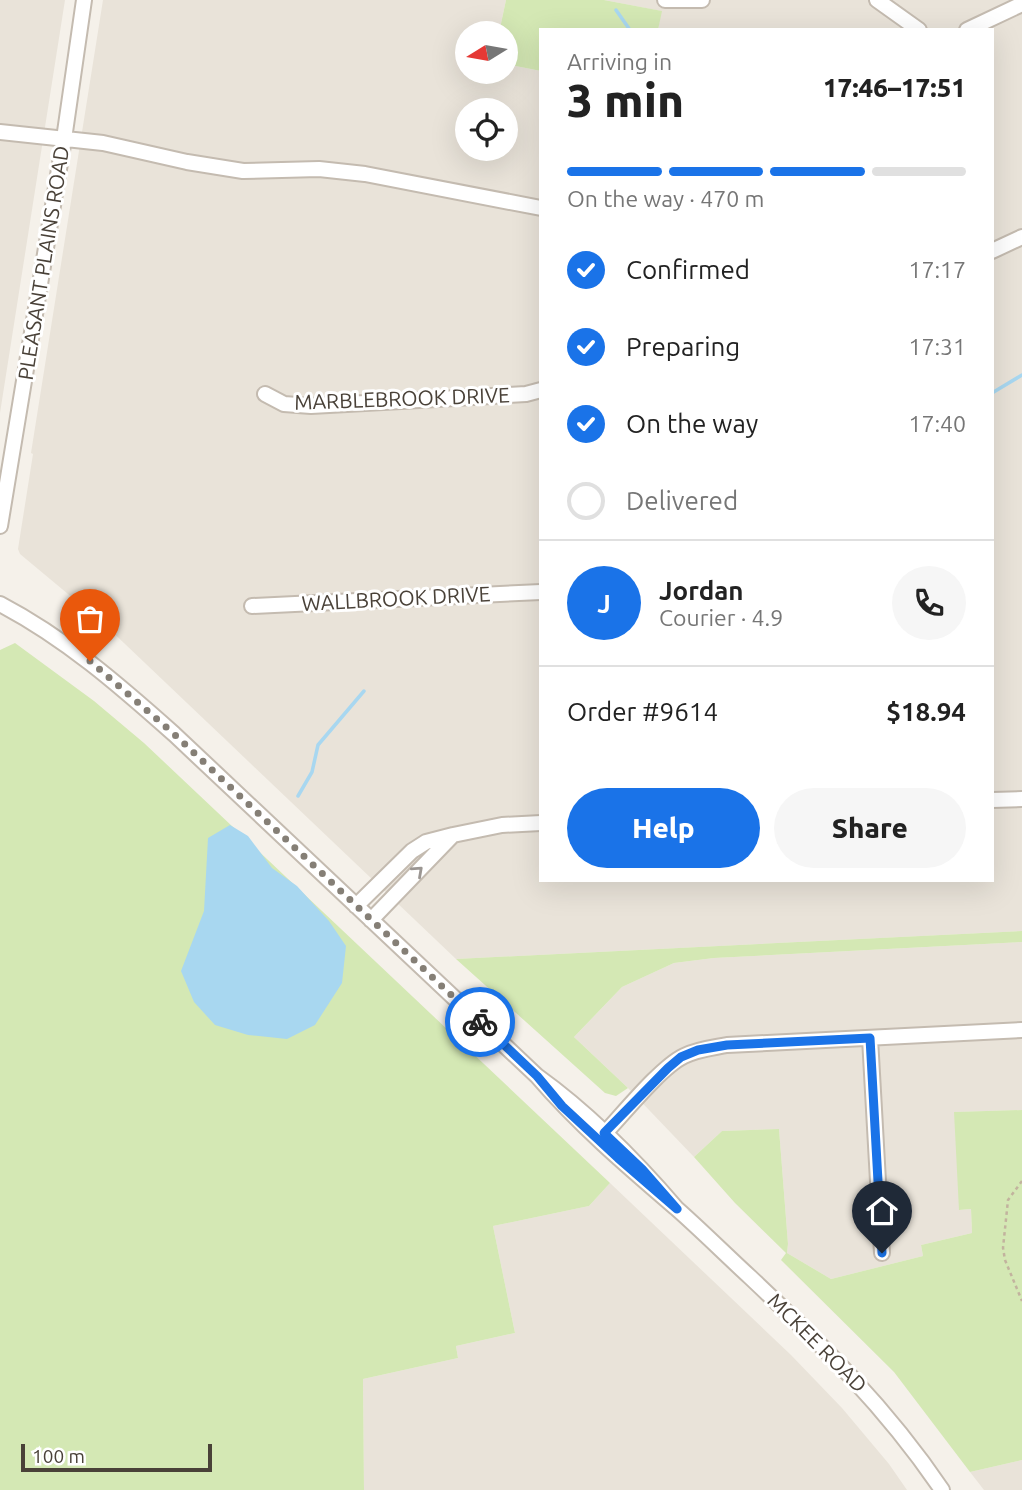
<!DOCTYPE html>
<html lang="en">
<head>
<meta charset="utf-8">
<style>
	:root { --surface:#fff; --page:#f6f6f6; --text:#222; --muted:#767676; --line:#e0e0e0; --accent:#1a73e8 }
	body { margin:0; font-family:Ubuntu,sans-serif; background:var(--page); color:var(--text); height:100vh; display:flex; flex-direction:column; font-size:26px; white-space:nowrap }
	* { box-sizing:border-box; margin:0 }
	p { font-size:23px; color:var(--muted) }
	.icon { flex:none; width:38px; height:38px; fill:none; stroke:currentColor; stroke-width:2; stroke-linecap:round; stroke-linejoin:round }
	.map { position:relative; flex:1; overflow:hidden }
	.drawer { position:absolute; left:539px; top:28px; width:455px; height:854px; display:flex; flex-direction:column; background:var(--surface); border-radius:0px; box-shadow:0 7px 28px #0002 }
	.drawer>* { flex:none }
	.needle { width:46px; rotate:259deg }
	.fabs { position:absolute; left:455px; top:21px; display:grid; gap:14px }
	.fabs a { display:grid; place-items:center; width:63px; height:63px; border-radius:50%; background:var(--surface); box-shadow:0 7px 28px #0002; font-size:35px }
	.scale { position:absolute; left:21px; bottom:18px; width:191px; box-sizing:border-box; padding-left:7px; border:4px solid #494138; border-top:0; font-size:19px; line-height:24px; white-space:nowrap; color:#494138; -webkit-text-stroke:5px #fff; paint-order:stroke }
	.pin { position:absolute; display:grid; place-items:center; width:60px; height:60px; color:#fff; margin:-72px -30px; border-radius:50% 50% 50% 0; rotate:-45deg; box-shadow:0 0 7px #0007 }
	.pin .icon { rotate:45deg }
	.courier { position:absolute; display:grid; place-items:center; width:70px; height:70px; margin:-35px; border:5px solid #1a73e8; border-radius:50%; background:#fff; color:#222; box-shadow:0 2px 9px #0007 }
	.headline em { font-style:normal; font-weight:800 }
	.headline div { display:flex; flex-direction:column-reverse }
	.headline { display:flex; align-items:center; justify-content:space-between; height:119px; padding:0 28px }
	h1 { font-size:46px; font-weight:800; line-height:52px }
	.bar { display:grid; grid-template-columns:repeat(4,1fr); gap:10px 7px; align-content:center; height:84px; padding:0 28px }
	.bar i { height:9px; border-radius:5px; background:var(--line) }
	.bar .selected { background:var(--accent) }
	.bar p { grid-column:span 4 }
	.line { display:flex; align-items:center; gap:18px; padding:0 28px; border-top:2px solid var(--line) }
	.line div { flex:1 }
	.round { display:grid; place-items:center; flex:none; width:74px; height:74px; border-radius:37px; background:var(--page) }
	ol { padding:0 28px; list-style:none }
	li { display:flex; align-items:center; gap:21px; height:77px }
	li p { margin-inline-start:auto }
	li .icon { padding:7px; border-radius:50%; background:var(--accent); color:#fff; stroke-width:4 }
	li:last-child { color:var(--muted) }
	li i { width:38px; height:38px; border:4px solid var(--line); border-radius:50% }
	.cta { display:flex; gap:14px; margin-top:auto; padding:14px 28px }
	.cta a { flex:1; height:80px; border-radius:42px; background:var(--accent); color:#fff; font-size:28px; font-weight:800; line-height:80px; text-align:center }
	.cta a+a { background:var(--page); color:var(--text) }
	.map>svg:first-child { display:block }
</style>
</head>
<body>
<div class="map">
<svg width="1022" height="1490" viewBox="0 0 1022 1490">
	<rect width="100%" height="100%" fill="#f5f1ea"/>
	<path fill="#e9e3d9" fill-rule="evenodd" d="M0,0H65L0,413Z
		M103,0H506L499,33H467V72H506V64L541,71V880H992V30H658L661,11L604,0H1022V931L456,959L104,624L20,554L18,549L33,454L31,453ZM467,110H506V149H467Z
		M1022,942V1110L955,1112L960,1210L971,1209L972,1233L921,1245L923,1256L831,1279L787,1253L788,1244L779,1129L722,1131L694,1157L628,1088L574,1037L622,987L674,963L714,958Z
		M610,1183L791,1355L842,1408L889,1464L907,1490H364L363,1379L458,1358L456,1346L515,1333L493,1226L589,1206Z
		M1022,1460V1490H984L970,1472Z"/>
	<path fill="#d4e8b4" d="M506,0H604L662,11L658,30H541V71L506,64V33H499Z
		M15,643L94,701L144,743L610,1183L589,1206L493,1226L515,1333L456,1346L458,1358L363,1379L364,1490H0V650Z
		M1022,931V942L714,958L674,963L622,987L574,1037L628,1088L616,1096L605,1093L456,959Z
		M1022,1110V1460L970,1472L894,1372L781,1260L786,1253L735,1203L694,1157L722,1131L779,1129L788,1244L787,1253L831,1279L923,1256L921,1245L972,1233L971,1209L959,1210L954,1112Z"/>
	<path fill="#a8d7f0" d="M230,825L248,836L272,868L297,886L329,921L346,946L342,983L315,1025L287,1039L248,1035L215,1025L194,1002L181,971L204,911L208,838Z"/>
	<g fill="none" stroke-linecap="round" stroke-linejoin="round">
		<path stroke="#a8d7f0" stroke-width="3.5" d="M616,10L630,30
			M992,393L1022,375
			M298,796L312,772L318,745L364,691"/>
		<defs>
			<path id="minor" d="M665,0H702
				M877,0L919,30
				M967,30L1022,4
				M0,132L103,143L187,162L243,171L319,169L365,174L541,208
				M992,251L1022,237
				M265,394L284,404L311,406L526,394L541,390
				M0,526L64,139L84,0
				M0,604C65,638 119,685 174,734L537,1076
				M252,606L541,592
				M992,800L1022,799
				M453,835L502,825L541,823
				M356,906L412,851L426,842L453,835L371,920
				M870,1038L882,1253
				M605,1133C624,1113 661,1067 684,1056C698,1049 712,1048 727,1045L1022,1030
				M677,1209C635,1160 590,1114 537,1076C579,1125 627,1166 676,1208C701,1230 725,1254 750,1277C822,1345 886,1407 942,1490"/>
		</defs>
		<use href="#minor" stroke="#c4bbb0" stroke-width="18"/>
		<path stroke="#c2b39e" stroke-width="2.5" stroke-dasharray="3.5 3.5" stroke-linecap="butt" d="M1022,1181L1008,1200L1003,1248L1005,1260L1022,1301"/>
		<use href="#minor" stroke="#fff" stroke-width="14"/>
	</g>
	<defs><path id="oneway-chevron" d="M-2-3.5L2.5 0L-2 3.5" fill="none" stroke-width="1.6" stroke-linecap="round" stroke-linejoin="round" transform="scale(1.75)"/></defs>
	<use stroke="#9b9692" href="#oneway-chevron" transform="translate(418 871) rotate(-42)"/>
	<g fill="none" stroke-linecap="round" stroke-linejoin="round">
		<path stroke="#857f76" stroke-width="7" stroke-dasharray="0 12.6" d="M90,661L174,734L480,1022"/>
		<path stroke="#1a73e8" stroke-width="9" d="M480,1022L537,1076L562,1106L618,1158L677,1209L642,1169L604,1133L668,1068L681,1057L698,1050L727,1045L870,1038L882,1253"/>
	</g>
	<g text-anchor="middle" stroke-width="6" stroke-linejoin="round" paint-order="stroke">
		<g font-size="21" fill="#494138" stroke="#fff">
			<text transform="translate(44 263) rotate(-81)" y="7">PLEASANT PLAINS ROAD</text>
			<text transform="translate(402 399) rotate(-2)" y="7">MARBLEBROOK DRIVE</text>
			<text transform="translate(396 599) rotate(-3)" y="7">WALLBROOK DRIVE</text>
			<text transform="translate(817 1343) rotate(45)" y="7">MCKEE ROAD</text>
		</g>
	</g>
</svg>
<div class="fabs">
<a><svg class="needle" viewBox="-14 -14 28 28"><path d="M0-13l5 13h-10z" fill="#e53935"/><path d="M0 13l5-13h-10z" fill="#767676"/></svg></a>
<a><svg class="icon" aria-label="locate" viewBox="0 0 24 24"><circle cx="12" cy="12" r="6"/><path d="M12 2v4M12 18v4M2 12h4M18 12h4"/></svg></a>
</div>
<div class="scale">100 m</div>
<div class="pin" style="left:90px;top:661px;background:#ea580c"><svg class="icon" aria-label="bag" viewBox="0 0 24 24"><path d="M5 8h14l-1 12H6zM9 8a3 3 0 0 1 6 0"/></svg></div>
<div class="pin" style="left:882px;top:1253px;background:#1f2937"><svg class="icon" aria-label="home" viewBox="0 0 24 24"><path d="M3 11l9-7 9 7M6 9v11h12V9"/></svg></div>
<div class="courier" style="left:480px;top:1022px"><svg class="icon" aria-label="bike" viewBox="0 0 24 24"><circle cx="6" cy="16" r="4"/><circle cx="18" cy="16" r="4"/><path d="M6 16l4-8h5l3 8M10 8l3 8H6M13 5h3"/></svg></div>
<section class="drawer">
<div class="headline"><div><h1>3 min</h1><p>Arriving in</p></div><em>17:46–17:51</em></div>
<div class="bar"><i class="selected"></i><i class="selected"></i><i class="selected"></i><i></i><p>On the way · 470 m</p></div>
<ol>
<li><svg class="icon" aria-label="check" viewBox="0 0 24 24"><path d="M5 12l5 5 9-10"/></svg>Confirmed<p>17:17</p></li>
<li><svg class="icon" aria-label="check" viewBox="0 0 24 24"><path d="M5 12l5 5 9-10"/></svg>Preparing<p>17:31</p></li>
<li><svg class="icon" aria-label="check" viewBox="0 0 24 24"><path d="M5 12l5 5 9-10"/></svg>On the way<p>17:40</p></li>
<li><i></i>Delivered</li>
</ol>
<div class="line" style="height:126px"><b class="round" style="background:var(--accent);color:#fff">J</b><div><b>Jordan</b><p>Courier · 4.9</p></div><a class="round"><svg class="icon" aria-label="phone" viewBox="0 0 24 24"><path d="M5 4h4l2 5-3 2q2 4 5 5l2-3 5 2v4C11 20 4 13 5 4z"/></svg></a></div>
<div class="line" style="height:91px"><div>Order #9614</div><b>$18.94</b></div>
<div class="cta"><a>Help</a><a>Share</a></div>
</section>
</div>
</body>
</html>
